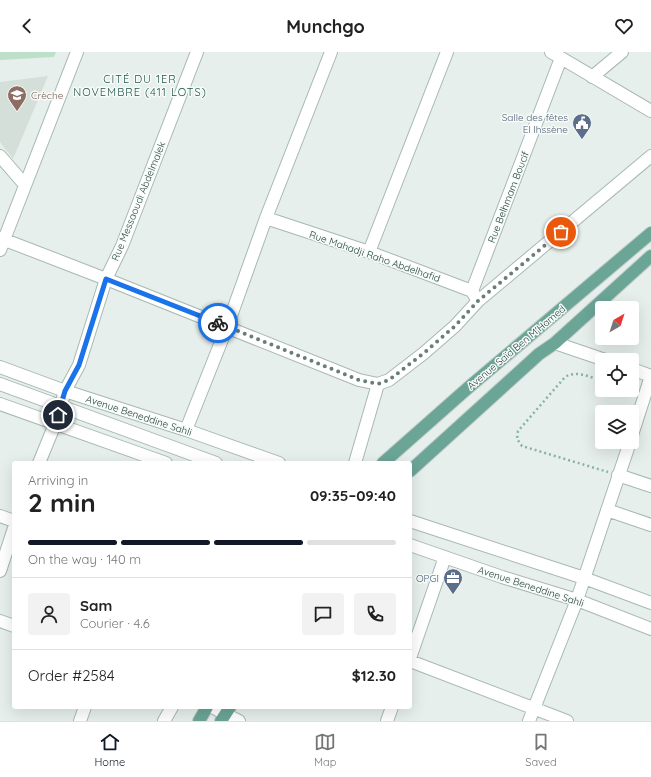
<!DOCTYPE html>
<html lang="en">
<head>
<meta charset="utf-8">
<style>
	:root { --surface:#fff; --page:#f2f2f2; --text:#222; --muted:#767676; --line:#e0e0e0; --accent:#111827 }
	body { margin:0; font-family:Quicksand,sans-serif; background:var(--page); color:var(--text); height:100vh; display:flex; flex-direction:column; font-size:15px; white-space:nowrap }
	* { box-sizing:border-box; margin:0 }
	p { font-size:13px; color:var(--muted) }
	.icon { flex:none; width:22px; height:22px; fill:none; stroke:currentColor; stroke-width:2; stroke-linecap:round; stroke-linejoin:round }
	.map { position:relative; flex:1; overflow:hidden }
	.drawer { position:absolute; left:12px; top:409px; width:400px; height:248px; display:flex; flex-direction:column; background:var(--surface); border-radius:4px; box-shadow:0 4px 16px #0002 }
	.drawer>* { flex:none }
	.needle { width:26px; rotate:39deg }
	.controls { position:absolute; left:595px; top:249px; display:grid; gap:8px }
	.controls a { display:grid; place-items:center; width:44px; height:44px; border-radius:4px; background:var(--surface); box-shadow:0 4px 16px #0002; font-size:20px }
	.pin { position:absolute; display:grid; place-items:center; width:34px; height:34px; color:#fff; margin:-17px; border:2px solid #fff; border-radius:50%; box-shadow:0 1px 4px #0007 }
	.courier { position:absolute; display:grid; place-items:center; width:40px; height:40px; margin:-20px; border:3px solid #1a73e8; border-radius:50%; background:#fff; color:#222; box-shadow:0 1px 5px #0007 }
	.overview em { font-style:normal; font-weight:800 }
	.overview div { display:flex; flex-direction:column-reverse }
	.overview { display:flex; align-items:center; justify-content:space-between; height:68px; padding:0 16px }
	h1 { font-size:26px; font-weight:800; line-height:30px }
	.bar { display:grid; grid-template-columns:repeat(4,1fr); gap:6px 4px; align-content:center; height:48px; padding:0 16px }
	.bar i { height:5px; border-radius:3px; background:var(--line) }
	.bar .active { background:var(--accent) }
	.bar p { grid-column:span 4 }
	.line { display:flex; align-items:center; gap:10px; padding:0 16px; border-top:1px solid var(--line) }
	.line div { flex:1 }
	.round { display:grid; place-items:center; flex:none; width:42px; height:42px; border-radius:4px; background:var(--page) }
	header { display:flex; justify-content:space-between; align-items:center; height:52px; padding:0 16px; background:var(--surface); font-size:18px; font-weight:800 }
	.tab-bar { display:flex; justify-content:space-around; align-items:center; height:56px; border-top:1px solid var(--line); background:var(--surface); font-size:11px; color:var(--muted) }
	.tab-bar a { display:grid; justify-items:center; gap:2px }
	.tab-bar .active { color:var(--accent) }
	.map>svg:first-child { display:block }
</style>
</head>
<body>
<header><svg class="icon" aria-label="back" viewBox="0 0 24 24"><path d="M15 5l-7 7 7 7"/></svg>Munchgo<svg class="icon" aria-label="heart" viewBox="0 0 24 24"><path d="M12 20l-8-8c-3-5 5-10 8-4 3-6 11-1 8 4z"/></svg></header>
<div class="map">
<svg width="651" height="669" viewBox="0 0 651 669">
	<rect width="100%" height="100%" fill="#e6efeb"/>
	<path fill="#d4dfda" d="M48,24L13,107L0,90V30Z"/>
	<path fill="#bfe0c8" d="M0,0H56L54,5L0,8Z"/>
	<g fill="none" stroke-linecap="round" stroke-linejoin="round">
		<defs>
			<path id="minor" d="M551,0L651,59
				M592,25L622,0
				M0,104L25,133
				M266,166L369,200L472,239L476,246
				M0,186L106,227L359,328L378,332L389,328L424,301L455,274L478,249L651,104
				M0,198L77,0
				M369,200L447,0
				M472,239L561,6
				M555,291L605,308
				M0,315L65,339L186,378L279,411
				M632,317L651,324
				M0,332L216,411
				M0,352L166,411
				M186,378L227,275L266,166L331,0
				M632,383L651,324
				M39,411L55,372L65,339L79,313L106,227L122,194L197,0
				M355,411L378,332
				M618,423L651,434
				M607,458L651,473
				M0,464L14,469
				M410,469L584,526L651,551
				M410,493L502,525L577,548L651,577
				M0,519L14,476
				M0,569L14,574
				M410,606L445,505
				M410,609L567,669
				M212,655L239,669
				M80,669L85,655
				M164,669L172,655
				M387,669L392,655
				M529,669L577,548L630,390"/>
			<path id="major" d="M383,411L469,335L651,181
				M410,419L539,302L555,291L651,204
				M199,669L207,655
				M221,669L230,655"/>
		</defs>
		<use href="#minor" stroke="#a8b8b2" stroke-width="14"/>
		<use href="#major" stroke="#c2cac8" stroke-width="14"/>
		<path stroke="#86b3a5" stroke-width="2.5" stroke-dasharray="2 3" stroke-linecap="butt" d="M602,329C590,325 577,318 565,325L518,379L517,387L522,394L608,420"/>
		<use href="#minor" stroke="#fff" stroke-width="12"/>
		<use href="#major" stroke="#6aa596" stroke-width="12"/>
	</g>
	<g fill="none" stroke-linecap="round" stroke-linejoin="round">
		<path stroke="#687f78" stroke-width="4" stroke-dasharray="0 7.2" d="M218,271L359,328L378,332L389,328L424,301L455,274L478,249L561,180"/>
		<path stroke="#1a73e8" stroke-width="5" d="M58,363L65,339L79,313L106,227L218,271"/>
	</g>
	<defs>
		<symbol id="school-pin" viewBox="-11 -11 22 30"><path d="M0 17L-7.5 6A9.5 9.5 0 1 1 7.5 6Z" fill="#8d6e63" stroke="#f7fbf9"/><path d="M0-5L7-2L0 1L-7-2ZM-4 1L0 2.5L4 1V4Q0 6-4 4Z" fill="#fff"/></symbol>
		<symbol id="civic-pin" viewBox="-11 -11 22 30"><path d="M0 17L-7.5 6A9.5 9.5 0 1 1 7.5 6Z" fill="#5c6f8a" stroke="#f7fbf9"/><path d="M-.6-6.5H3V-4.5H.6V-3L4-1V1h2V6H-6V1h2V-1L-.6-3ZM-1.2 2.5V6h2.4V2.5Z" fill="#fff"/></symbol>
		<symbol id="office-pin" viewBox="-11 -11 22 30"><path d="M0 17L-7.5 6A9.5 9.5 0 1 1 7.5 6Z" fill="#5c6f8a" stroke="#f7fbf9"/><path d="M-6-3h4V-5.5h4V-3h4V5H-6ZM-1-4.5V-3h2v-1.5ZM-6 0V1H6V0Z" fill="#fff"/></symbol>
	</defs>
	<g fill-rule="evenodd">
		<use href="#school-pin" x="6" y="32" width="22" height="30"/>
		<use href="#civic-pin" x="571" y="60" width="22" height="30"/>
		<use href="#office-pin" x="442" y="515" width="22" height="30"/>
	</g>
	<g text-anchor="middle" stroke-width="3" stroke-linejoin="round" paint-order="stroke">
		<g font-size="10" fill="#785e54" stroke="#f7fbf9" text-anchor="start">
			<text x="31" y="47">Crèche</text>
		</g>
		<g font-size="10" fill="#4e5e75" stroke="#f7fbf9" text-anchor="end">
			<text x="568" y="69">Salle des fêtes<tspan x="568" dy="12">El Ihssène</tspan></text>
			<text x="439" y="530">OPGI</text>
		</g>
		<g font-size="10" fill="#24423a" stroke="#f7fbf9">
			<text transform="translate(508 145) rotate(-69)" y="4">Rue Belhmam Boucif</text>
			<text transform="translate(138 149) rotate(-68)" y="4">Rue Messaoudi Abdelmalek</text>
			<text transform="translate(375 204) rotate(19)" y="4">Rue Mahadji Raho Abdelhafid</text>
			<text transform="translate(516 295) rotate(-40)" y="4">Avenue Saïd Ben M'Hamed</text>
			<text transform="translate(139 363) rotate(18)" y="4">Avenue Beneddine Sahli</text>
			<text transform="translate(531 534) rotate(18)" y="4">Avenue Beneddine Sahli</text>
		</g>
		<g font-size="11" letter-spacing="1" fill="#1f5548" stroke="#f7fbf9">
			<text x="140" y="31">CITÉ DU 1ER<tspan x="140" dy="13">NOVEMBRE (411 LOTS)</tspan></text>
		</g>
	</g>
</svg>
<div class="controls">
<a><svg class="needle" viewBox="-14 -14 28 28"><path d="M0-13l5 13h-10z" fill="#e53935"/><path d="M0 13l5-13h-10z" fill="#767676"/></svg></a>
<a><svg class="icon" aria-label="locate" viewBox="0 0 24 24"><circle cx="12" cy="12" r="6"/><path d="M12 2v4M12 18v4M2 12h4M18 12h4"/></svg></a>
<a><svg class="icon" aria-label="layers" viewBox="0 0 24 24"><path d="M12 4l9 5-9 5-9-5zM3 14l9 5 9-5"/></svg></a>
</div>
<div class="pin" style="left:561px;top:180px;background:#ea580c"><svg class="icon" aria-label="bag" viewBox="0 0 24 24"><path d="M5 8h14l-1 12H6zM9 8a3 3 0 0 1 6 0"/></svg></div>
<div class="pin" style="left:58px;top:363px;background:#1f2937"><svg class="icon" aria-label="home" viewBox="0 0 24 24"><path d="M3 11l9-7 9 7M6 9v11h12V9"/></svg></div>
<div class="courier" style="left:218px;top:271px"><svg class="icon" aria-label="bike" viewBox="0 0 24 24"><circle cx="6" cy="16" r="4"/><circle cx="18" cy="16" r="4"/><path d="M6 16l4-8h5l3 8M10 8l3 8H6M13 5h3"/></svg></div>
<section class="drawer">
<div class="overview"><div><h1>2 min</h1><p>Arriving in</p></div><em>09:35–09:40</em></div>
<div class="bar"><i class="active"></i><i class="active"></i><i class="active"></i><i></i><p>On the way · 140 m</p></div>
<div class="line" style="height:72px"><a class="round"><svg class="icon" aria-label="person" viewBox="0 0 24 24"><circle cx="12" cy="8" r="4"/><path d="M4 21q1-7 8-7t8 7"/></svg></a><div><b>Sam</b><p>Courier · 4.6</p></div><a class="round"><svg class="icon" aria-label="chat" viewBox="0 0 24 24"><path d="M4 5h16v11H9l-5 4z"/></svg></a><a class="round"><svg class="icon" aria-label="phone" viewBox="0 0 24 24"><path d="M5 4h4l2 5-3 2q2 4 5 5l2-3 5 2v4C11 20 4 13 5 4z"/></svg></a></div>
<div class="line" style="height:52px"><div>Order #2584</div><b>$12.30</b></div>
</section>
</div>
<nav class="tab-bar">
<a class="active"><svg class="icon" aria-label="home" viewBox="0 0 24 24"><path d="M3 11l9-7 9 7M6 9v11h12V9"/></svg>Home</a>
<a><svg class="icon" aria-label="map" viewBox="0 0 24 24"><path d="M3 6l6-2 6 2 6-2v14l-6 2-6-2-6 2zM9 4v14M15 6v14"/></svg>Map</a>
<a><svg class="icon" aria-label="saved" viewBox="0 0 24 24"><path d="M7 4h10v16l-5-4-5 4z"/></svg>Saved</a>
</nav>
</body>
</html>
